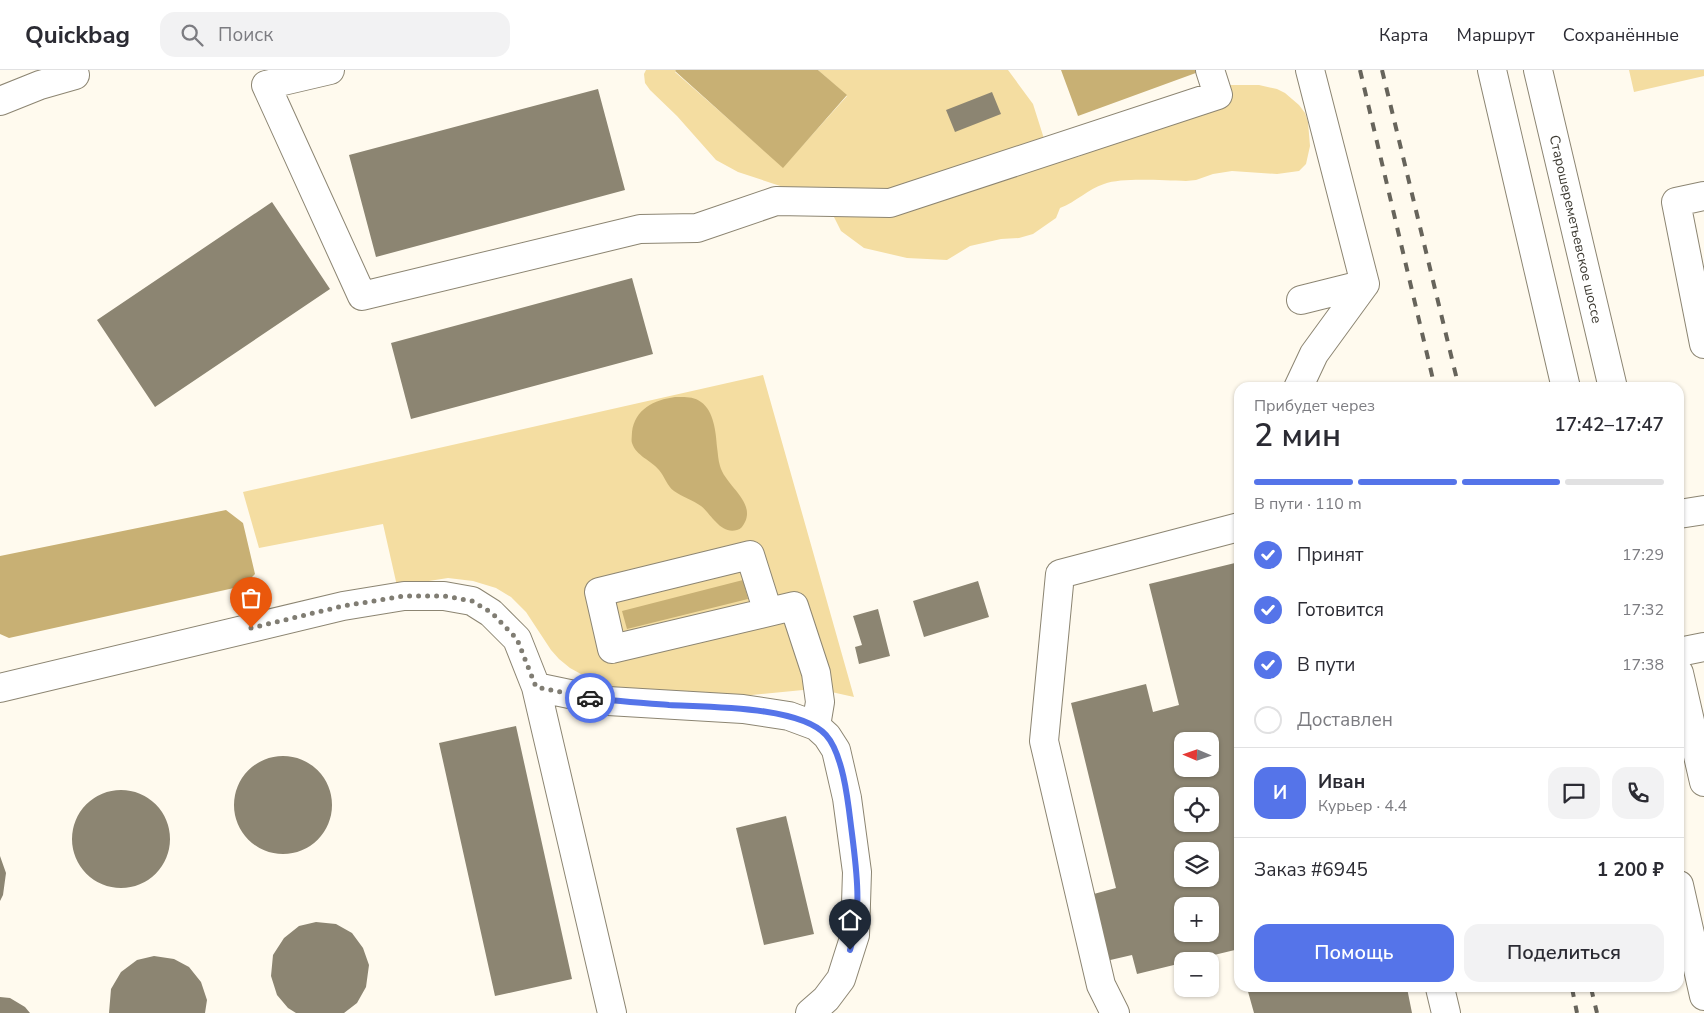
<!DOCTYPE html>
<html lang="ru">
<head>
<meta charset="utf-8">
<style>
	:root { --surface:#fff; --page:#f2f2f3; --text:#2b2b33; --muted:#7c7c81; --line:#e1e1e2; --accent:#5574e9 }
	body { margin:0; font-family:"Nunito Sans",sans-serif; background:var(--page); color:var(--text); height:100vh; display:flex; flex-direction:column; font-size:19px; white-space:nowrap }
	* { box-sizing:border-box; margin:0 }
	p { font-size:16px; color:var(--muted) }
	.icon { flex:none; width:28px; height:28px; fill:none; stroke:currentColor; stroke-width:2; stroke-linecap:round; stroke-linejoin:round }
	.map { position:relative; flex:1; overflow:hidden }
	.drawer { position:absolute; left:1234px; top:312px; width:450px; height:610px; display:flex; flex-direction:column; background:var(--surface); border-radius:15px; box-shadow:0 1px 4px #0004 }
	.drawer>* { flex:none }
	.needle { width:32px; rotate:272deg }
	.fabs { position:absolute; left:1174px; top:662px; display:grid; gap:10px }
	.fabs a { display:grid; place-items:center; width:45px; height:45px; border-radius:10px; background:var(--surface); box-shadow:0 1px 4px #0004; font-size:25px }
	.pin { position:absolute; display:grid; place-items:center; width:42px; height:42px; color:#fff; margin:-51px -21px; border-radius:50% 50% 50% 0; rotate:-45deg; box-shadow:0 0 5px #0007 }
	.pin .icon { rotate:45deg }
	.courier { position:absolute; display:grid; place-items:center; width:50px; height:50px; margin:-25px; border:4px solid #5574e9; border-radius:50%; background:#fff; color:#222; box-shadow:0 1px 6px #0007 }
	.headline em { font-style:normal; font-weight:600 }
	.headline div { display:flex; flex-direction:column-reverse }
	.headline { display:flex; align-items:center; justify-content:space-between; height:85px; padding:0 20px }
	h1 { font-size:32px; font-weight:600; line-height:38px }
	.bar { display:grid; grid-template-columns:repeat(4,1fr); gap:8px 5px; align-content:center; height:60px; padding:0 20px }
	.bar i { height:6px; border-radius:4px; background:var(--line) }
	.bar .on { background:var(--accent) }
	.bar p { grid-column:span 4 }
	.line { display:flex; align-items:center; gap:12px; padding:0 20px; border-top:1px solid var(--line) }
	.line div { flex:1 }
	.round { display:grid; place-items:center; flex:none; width:52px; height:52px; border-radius:15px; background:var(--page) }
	ol { padding:0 20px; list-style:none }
	li { display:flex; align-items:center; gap:15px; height:55px }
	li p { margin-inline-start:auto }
	li .icon { padding:5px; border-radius:50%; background:var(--accent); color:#fff; stroke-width:4 }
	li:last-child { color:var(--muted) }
	li i { width:28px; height:28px; border:2px solid var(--line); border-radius:50% }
	.primary-button { display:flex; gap:10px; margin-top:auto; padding:10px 20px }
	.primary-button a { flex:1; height:58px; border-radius:15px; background:var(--accent); color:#fff; font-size:20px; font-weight:600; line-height:58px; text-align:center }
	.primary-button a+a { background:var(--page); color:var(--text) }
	header { display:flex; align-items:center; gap:30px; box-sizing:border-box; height:70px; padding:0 25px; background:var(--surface); border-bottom:1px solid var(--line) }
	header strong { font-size:24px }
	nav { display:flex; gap:28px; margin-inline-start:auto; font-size:18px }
	.search { width:350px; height:45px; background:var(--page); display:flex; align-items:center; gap:12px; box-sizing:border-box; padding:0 18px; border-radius:15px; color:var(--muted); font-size:19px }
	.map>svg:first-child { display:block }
</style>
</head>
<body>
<header>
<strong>Quickbag</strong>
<div class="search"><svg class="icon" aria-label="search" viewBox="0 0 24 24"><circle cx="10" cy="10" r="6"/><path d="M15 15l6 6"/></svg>Поиск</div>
<nav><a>Карта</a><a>Маршрут</a><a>Сохранённые</a></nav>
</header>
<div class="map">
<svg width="1704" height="943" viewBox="0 0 1704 943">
	<rect width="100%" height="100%" fill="#fffaee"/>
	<path fill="#f4dda1" d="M646,0H676L675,2L783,97L847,26L818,0H1008L1033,34L1046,75L1061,88L1078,87L1228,15H1259L1277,19L1285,23L1299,35L1305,43L1308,52L1310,76L1306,94L1299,101L1277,104L1232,101L1213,104L1196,110L1186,111C1164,111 1124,107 1104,114C1088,119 1076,132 1060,138L1056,148L1033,164L1019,168L1001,169L970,176L947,190L907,188L864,178L841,161L826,131L738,102L716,90L677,46L650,20L645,13L644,4Z
		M1629,0H1704V6L1634,22Z
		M763,305L854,627L827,621L803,620L742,626L608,619L570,598L559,589L551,580L526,542L511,527L496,518L473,511L448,508L397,516L383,454L259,478L243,422Z"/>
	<path fill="#c8b074" d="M676,0H818L847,25L783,98L675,1Z
		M1061,0H1204L1078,46Z
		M675,327C684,327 693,326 701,332C714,341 716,363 717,377C718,383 718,390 720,396C725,415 755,431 745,452C743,456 741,459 737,460C721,465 711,444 701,436C693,430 682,427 674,421C667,416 665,407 659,400C651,390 636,386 632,373C631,370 632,366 632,362C635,339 654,330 675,327Z
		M226,440L243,453L255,504L243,516L9,568L0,564V486Z
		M743,510L748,529L627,559L622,541Z"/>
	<path fill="#8c8572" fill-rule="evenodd" d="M598,19L625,120L376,187L349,85Z
		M992,22L1001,44L955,62L946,40Z
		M272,132L330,219L155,337L97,250Z
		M632,208L653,284L411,349L391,273Z
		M1239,492V879L1189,891H1182V893L1137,904L1132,885L1106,891L1090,825L1116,818L1071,633L1146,614L1153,642L1179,635L1149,514ZM1182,671H1210V699H1182ZM1182,726H1210V754H1182ZM1182,781H1210V809H1182ZM1182,836H1210V864H1182Z
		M978,511L989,547L924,567L913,531Z
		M878,539L890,586L859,594L855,577L862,575L853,546Z
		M516,656L572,909L495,926L439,673Z
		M234 735a49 49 0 1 1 98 0a49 49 0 1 1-98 0Z
		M72 769a49 49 0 1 1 98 0a49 49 0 1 1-98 0Z
		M786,746L814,864L764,875L736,758Z
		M0,786L6,803L3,825L0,831Z
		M316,852L336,854L352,863L363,878L369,895L366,917L357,933L344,943H296L288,938L277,925L271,906L273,885L284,868L299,856Z
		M154,886L174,889L189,897L201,912L207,930L205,943H109L111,919L121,902L137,890Z
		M1247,918H1407L1412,943H1254Z
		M0,927L10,928L25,937L30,943H0Z"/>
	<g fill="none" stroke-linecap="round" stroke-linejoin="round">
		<defs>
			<path id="minor" d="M330,0L266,15L362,226L640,159L697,158L776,131L890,133L1218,25L1210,0
				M1310,0L1365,214
				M0,31L40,15L75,5
				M1704,126L1676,132L1704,274
				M1301,230L1365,214
				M1298,318L1314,284L1365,214
				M1679,444L1704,440
				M768,542L750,485L599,522L612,579L794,536L816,603L820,632L816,656
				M1679,582L1704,577
				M536,617L579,626L608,631L743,639L789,646L816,656L827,666L836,680L847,728L857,802L855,865L841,909L826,929L810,943
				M0,618L343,536L404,526H444L472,531L491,543L517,569L536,617L612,943
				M1440,918L1446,943
				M1115,943L1101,915L1044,671L1060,504L1239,457"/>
			<path id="major" d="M1492,0L1566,318
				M1538,0L1613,318
				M1679,603L1704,712
				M1679,815L1704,926"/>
		</defs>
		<use href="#minor" stroke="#8c8572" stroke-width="30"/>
		<use href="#major" stroke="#8c8572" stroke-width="30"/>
		<use href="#minor" stroke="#fff" stroke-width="28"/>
		<use href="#major" stroke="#fff" stroke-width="28"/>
		<path stroke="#67645b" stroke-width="4" stroke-dasharray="9 9" stroke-linecap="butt" d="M1360,0L1435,318
			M1382,0L1459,318
			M1572,918L1577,943
			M1591,918L1597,943"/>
	</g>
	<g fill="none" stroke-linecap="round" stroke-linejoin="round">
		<path stroke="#807d73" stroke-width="5" stroke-dasharray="0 9" d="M251,558L343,536L404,526H444L472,531L492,543L517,569L536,617L590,628"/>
		<path stroke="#5574e9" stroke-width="6" d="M590,628C616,631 643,633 669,635C708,637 800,636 826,665C843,684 848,731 851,756C856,795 863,842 850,880"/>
	</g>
	<g text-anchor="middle" stroke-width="4" stroke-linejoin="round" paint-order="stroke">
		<g font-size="14" fill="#3c3931" stroke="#fff">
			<text transform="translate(1576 159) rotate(77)" y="5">Старошереметьевское шоссе</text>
		</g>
	</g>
</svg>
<div class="fabs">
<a><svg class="needle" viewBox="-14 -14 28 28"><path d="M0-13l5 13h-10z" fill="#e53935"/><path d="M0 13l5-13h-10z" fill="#7c7c81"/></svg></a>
<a><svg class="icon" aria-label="locate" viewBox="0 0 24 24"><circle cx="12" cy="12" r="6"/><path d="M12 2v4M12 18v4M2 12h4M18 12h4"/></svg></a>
<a><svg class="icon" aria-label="layers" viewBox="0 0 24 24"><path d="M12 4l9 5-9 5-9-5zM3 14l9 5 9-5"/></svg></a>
<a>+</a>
<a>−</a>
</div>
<div class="pin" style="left:251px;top:558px;background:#ea580c"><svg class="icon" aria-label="bag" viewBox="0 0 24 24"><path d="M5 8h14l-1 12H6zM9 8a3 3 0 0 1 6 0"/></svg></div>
<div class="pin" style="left:850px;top:880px;background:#1f2937"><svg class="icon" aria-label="home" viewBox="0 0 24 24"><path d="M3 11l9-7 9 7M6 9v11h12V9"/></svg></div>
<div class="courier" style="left:590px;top:628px"><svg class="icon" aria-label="car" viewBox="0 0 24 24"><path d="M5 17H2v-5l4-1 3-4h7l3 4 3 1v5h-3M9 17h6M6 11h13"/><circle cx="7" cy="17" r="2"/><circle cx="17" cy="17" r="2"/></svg></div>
<section class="drawer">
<div class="headline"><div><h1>2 мин</h1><p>Прибудет через</p></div><em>17:42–17:47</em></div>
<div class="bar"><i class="on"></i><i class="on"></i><i class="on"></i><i></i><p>В пути · 110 m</p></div>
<ol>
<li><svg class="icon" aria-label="check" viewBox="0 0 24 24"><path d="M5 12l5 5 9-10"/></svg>Принят<p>17:29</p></li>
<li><svg class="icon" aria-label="check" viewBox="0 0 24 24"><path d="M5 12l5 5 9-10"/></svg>Готовится<p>17:32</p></li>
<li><svg class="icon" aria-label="check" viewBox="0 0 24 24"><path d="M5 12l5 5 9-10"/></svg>В пути<p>17:38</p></li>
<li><i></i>Доставлен</li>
</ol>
<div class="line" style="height:90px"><b class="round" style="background:var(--accent);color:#fff">И</b><div><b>Иван</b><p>Курьер · 4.4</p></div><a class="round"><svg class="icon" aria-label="chat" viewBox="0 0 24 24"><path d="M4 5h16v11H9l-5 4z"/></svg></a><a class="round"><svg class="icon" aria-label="phone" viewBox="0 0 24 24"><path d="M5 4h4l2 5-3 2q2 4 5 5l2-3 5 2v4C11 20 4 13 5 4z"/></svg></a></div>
<div class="line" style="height:65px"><div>Заказ #6945</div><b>1 200 ₽</b></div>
<div class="primary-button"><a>Помощь</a><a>Поделиться</a></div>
</section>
</div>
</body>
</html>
